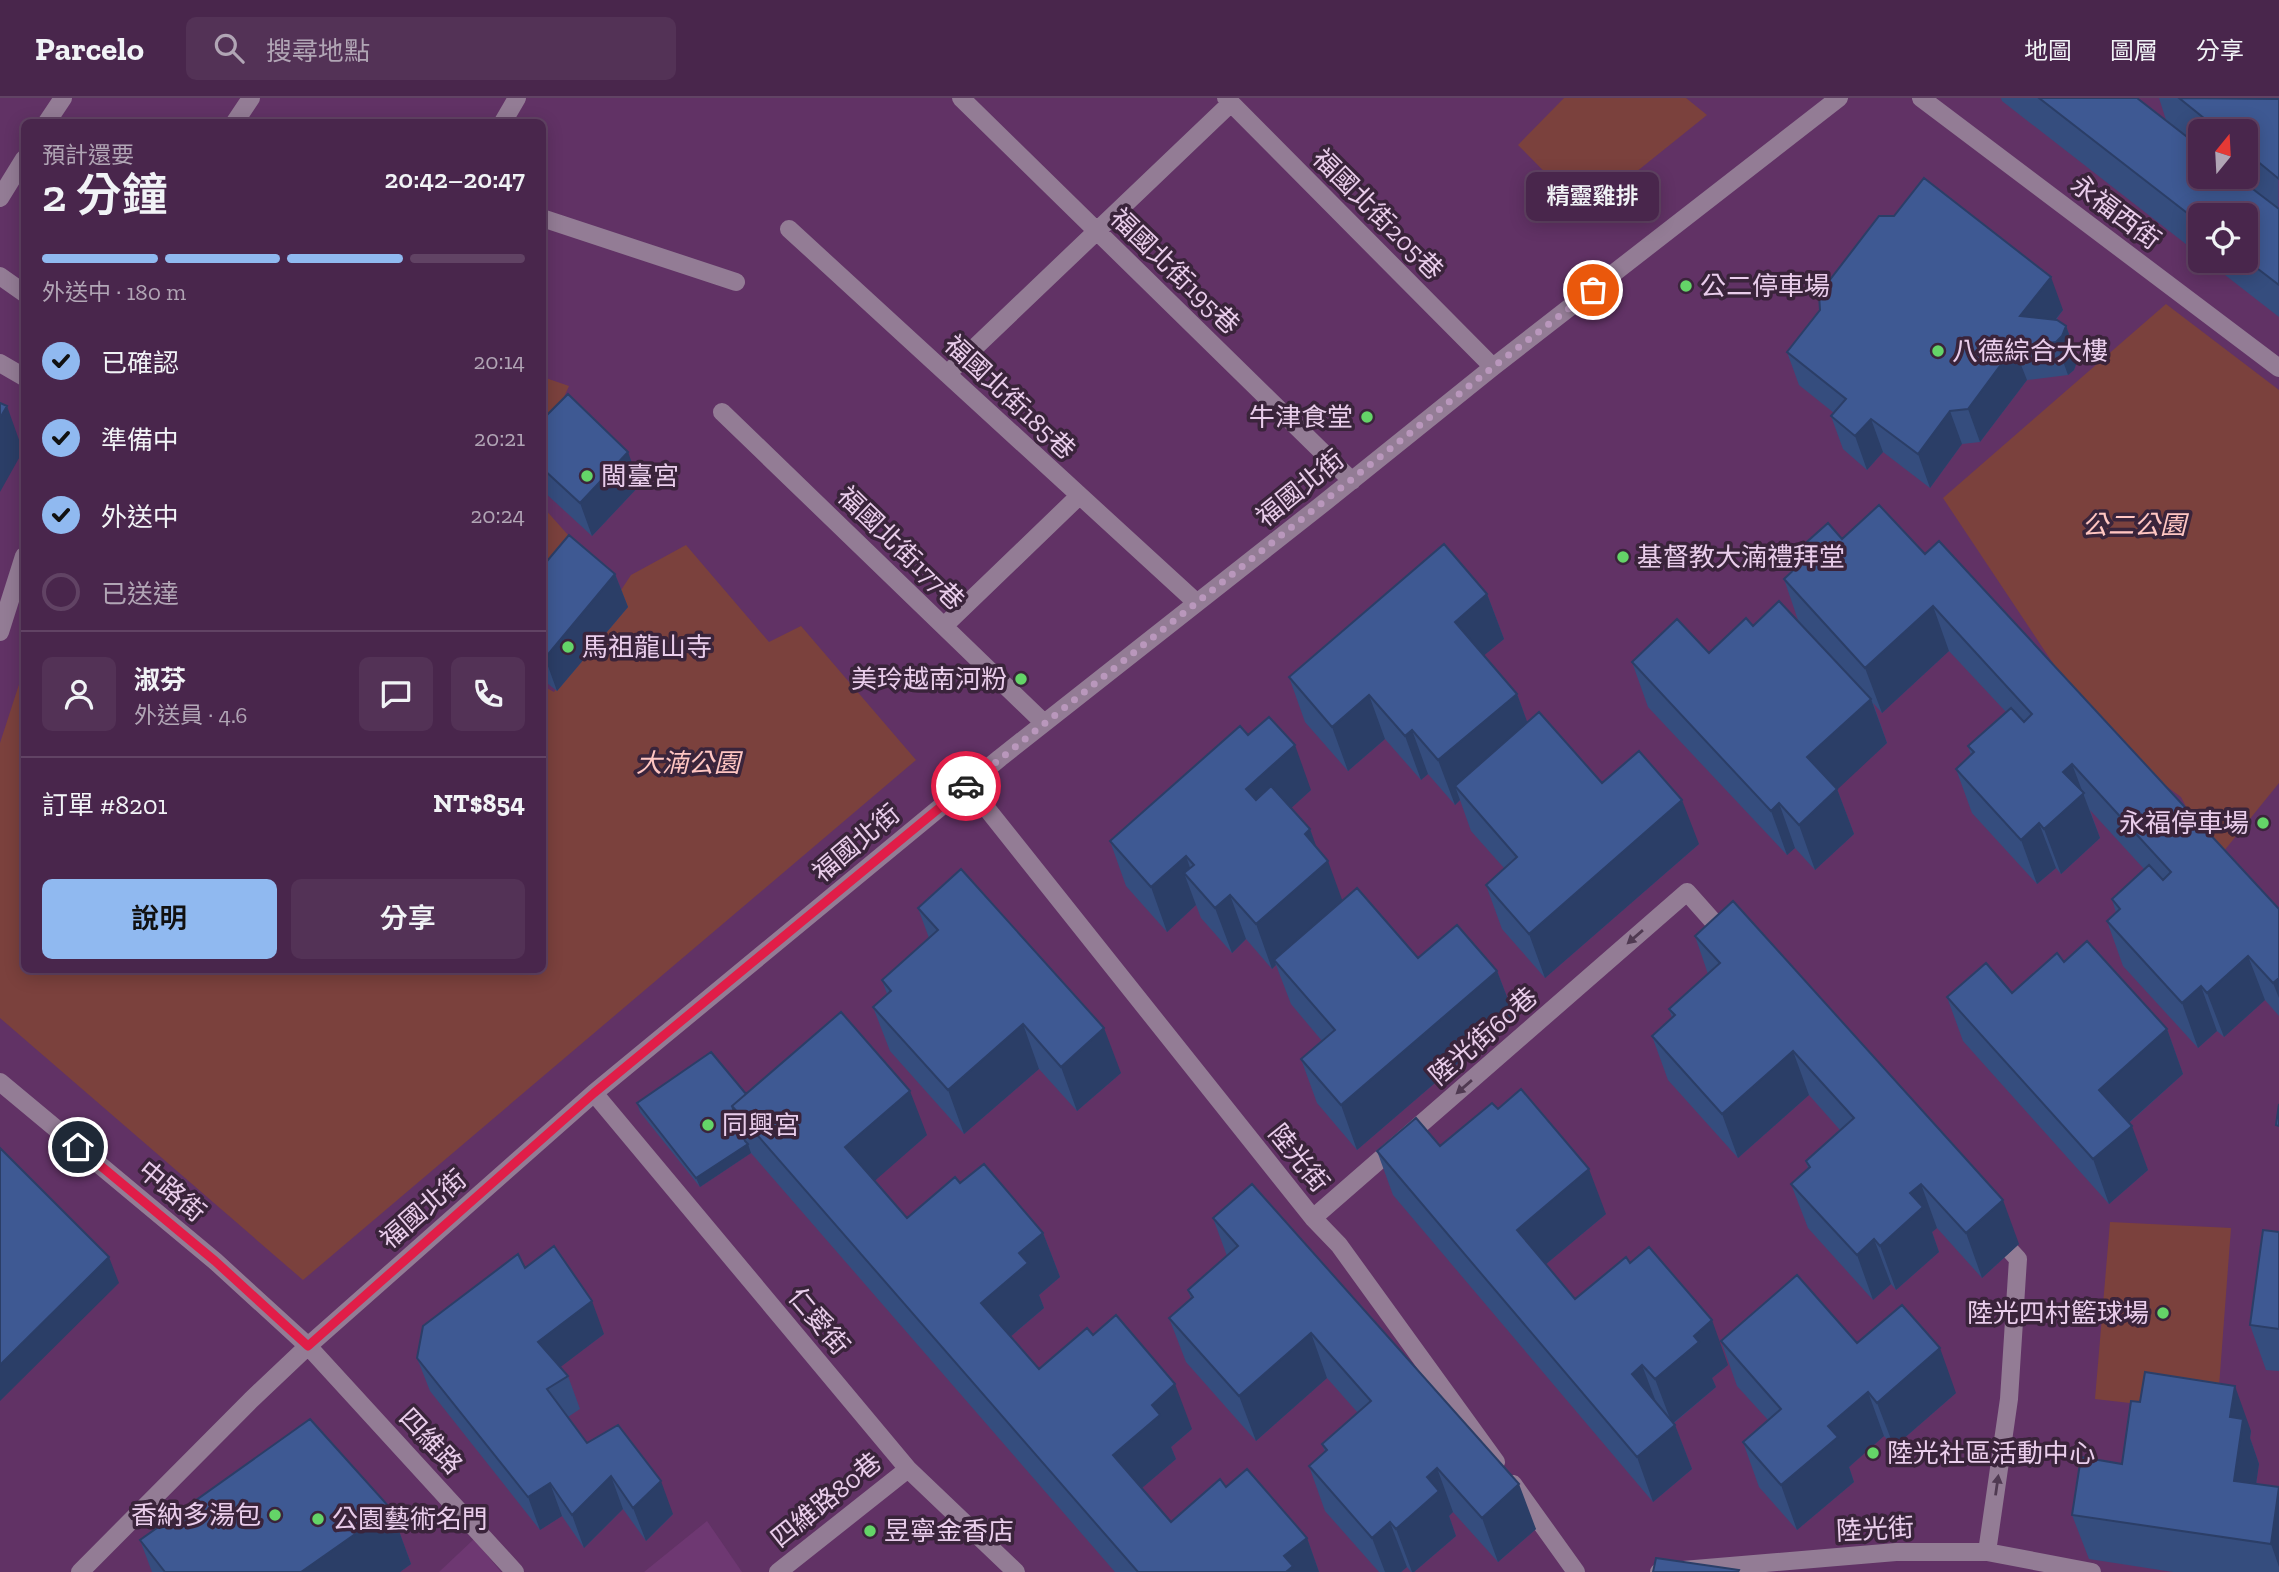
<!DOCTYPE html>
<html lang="zh-TW">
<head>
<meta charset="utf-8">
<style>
	:root { --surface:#49264c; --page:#533256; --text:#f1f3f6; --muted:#b1a5b5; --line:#614364; --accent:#90b9f0 }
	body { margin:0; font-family:"Zilla Slab","Noto Sans TC",serif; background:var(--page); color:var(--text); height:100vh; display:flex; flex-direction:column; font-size:26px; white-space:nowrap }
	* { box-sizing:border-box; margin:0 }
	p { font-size:23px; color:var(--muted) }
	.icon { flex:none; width:38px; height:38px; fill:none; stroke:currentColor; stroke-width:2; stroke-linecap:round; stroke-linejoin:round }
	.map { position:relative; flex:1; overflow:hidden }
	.details { position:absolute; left:21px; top:21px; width:525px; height:854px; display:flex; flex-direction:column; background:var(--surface); border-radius:10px; box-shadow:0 4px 18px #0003,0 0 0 2px var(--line) }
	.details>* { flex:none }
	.needle { width:46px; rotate:18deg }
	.controls { position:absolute; left:2188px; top:21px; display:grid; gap:14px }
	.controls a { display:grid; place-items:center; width:70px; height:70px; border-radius:10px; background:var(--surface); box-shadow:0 4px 18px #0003,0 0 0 2px var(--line); font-size:35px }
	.pin { position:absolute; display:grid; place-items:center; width:60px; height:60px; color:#fff; margin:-30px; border:4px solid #fff; border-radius:50%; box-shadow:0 2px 7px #0007 }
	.courier { position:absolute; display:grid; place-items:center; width:70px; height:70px; margin:-35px; border:5px solid #e11d48; border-radius:50%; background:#fff; color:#222; box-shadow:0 2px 9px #0007 }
	.bubble { position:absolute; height:49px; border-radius:10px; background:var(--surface); box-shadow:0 4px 18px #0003,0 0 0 2px var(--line); font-size:23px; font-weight:600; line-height:49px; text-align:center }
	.overview em { font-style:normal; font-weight:600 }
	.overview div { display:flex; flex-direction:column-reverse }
	.overview { display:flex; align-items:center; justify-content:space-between; height:119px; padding:0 21px }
	h1 { font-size:46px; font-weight:600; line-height:52px }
	.bar { display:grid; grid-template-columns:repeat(4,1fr); gap:10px 7px; align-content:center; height:84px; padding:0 21px }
	.bar i { height:9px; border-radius:5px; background:var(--line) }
	.bar .active { background:var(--accent) }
	.bar p { grid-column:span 4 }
	.line { display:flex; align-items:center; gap:18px; padding:0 21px; border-top:2px solid var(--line) }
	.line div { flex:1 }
	.round { display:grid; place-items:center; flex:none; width:74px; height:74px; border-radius:10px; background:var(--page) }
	ol { padding:0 21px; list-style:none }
	li { display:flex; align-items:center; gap:21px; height:77px }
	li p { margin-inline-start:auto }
	li .icon { padding:7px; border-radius:50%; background:var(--accent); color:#111; stroke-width:4 }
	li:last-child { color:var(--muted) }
	li i { width:38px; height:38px; border:4px solid var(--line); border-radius:50% }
	.primary-button { display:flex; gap:14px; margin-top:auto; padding:14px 21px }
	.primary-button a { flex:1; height:80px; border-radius:10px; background:var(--accent); color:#111; font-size:28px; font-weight:600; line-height:80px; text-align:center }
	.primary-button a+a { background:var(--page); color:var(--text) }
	header { display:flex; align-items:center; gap:42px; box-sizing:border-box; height:98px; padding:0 35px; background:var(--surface); border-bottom:2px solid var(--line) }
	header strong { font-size:33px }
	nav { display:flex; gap:38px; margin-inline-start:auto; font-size:24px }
	.search { width:490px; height:63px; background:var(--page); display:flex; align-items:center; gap:18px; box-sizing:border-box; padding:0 24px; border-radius:10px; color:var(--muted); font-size:26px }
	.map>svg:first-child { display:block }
</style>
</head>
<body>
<header>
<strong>Parcelo</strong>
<div class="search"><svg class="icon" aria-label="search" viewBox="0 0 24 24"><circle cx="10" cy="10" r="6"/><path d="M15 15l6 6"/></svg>搜尋地點</div>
<nav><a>地圖</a><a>圖層</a><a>分享</a></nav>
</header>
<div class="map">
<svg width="2279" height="1474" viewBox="0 0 2279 1474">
	<rect width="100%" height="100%" fill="#613265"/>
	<path fill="#6e3872" d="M707,1423L742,1474H644Z
		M474,1441L501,1474H439Z"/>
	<path fill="#7b413d" d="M1564,0H1686L1707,17L1585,115L1518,47Z
		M2166,206L2279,292V685L2215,764L2181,699L2104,642L1943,400Z
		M543,279L569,288L543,345Z
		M543,409L569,438L543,486Z
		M686,447L769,544L801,528L916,662L303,1182L0,920V645L24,571V872H542L543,588L554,594L631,477Z
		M2110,1124L2231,1130L2217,1315L2095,1301Z"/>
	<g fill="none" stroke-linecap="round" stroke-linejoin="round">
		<path stroke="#937c95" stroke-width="18" d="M961,0L1352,383
			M1226,0L1493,269
			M1921,0L2279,270
			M47,24L63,0
			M235,24L251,0
			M503,24L517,0
			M0,100L24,61
			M542,120L736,184
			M789,131L1197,505
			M0,178L24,195
			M0,265L24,279
			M947,276L1231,5
			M722,314L1044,625
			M944,528L1079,398
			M0,534L24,458
			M968,687L1313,1120L1339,1147L1496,1364
			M0,984L215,1163L308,1248L515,1474
			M594,995L908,1371L1016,1474
			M1313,1120L1687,794L1727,839
			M1513,1386L1576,1474
			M1987,1454L2009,1301L2018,1161L1995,1136
			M80,1474L251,1302L308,1248L594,995L1000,660L1320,408L1493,269L1839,0
			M778,1474L908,1371
			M1659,1474L1896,1454H1987L2092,1474"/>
	</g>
	<path fill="#354d7e" d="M2001,0H2137L2237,79H2245V33H2200V48L2166,22L2159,0H2278L2279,219L2207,163H2245V117H2200V157L2002,3Z
		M1820,212H2063L2056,222L2066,228L2078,261L2074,272L2068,277L2027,282L1980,344L1962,346L1930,390L1883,354L1867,372L1843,351L1831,318L1834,315L1799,287L1787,254Z
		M542,322L640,387L592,438L542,392Z
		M1842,441L1925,456L2279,811V918L2265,902L2224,939L2217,933L2198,950L2123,868L2107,823L2116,815L2112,801L2144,771L2090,712L2100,740L2061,776L2056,770L2037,786L1972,715L1956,671L1971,657L1968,648L2006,614L1949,553L1882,615L1873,605L1887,645L1837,691L1854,736L1815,772L1795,750L1787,757L1648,609L1632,564L1709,555L1753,528L1799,525L1784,481L1796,470L1791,458Z
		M542,469L615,476L628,509L557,593L542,581Z
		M1487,496L1504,541L1484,557L1517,596L1527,624L1602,685L1699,746L1545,880L1502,831L1486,787L1504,770L1471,733L1460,702L1455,707L1428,676L1421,682L1385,641L1348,673L1305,624L1289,579Z
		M1248,637L1311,692L1291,710L1310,731L1316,749L1342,803L1418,860L1497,873L1514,917L1357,1052L1317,1005L1301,961L1322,943L1291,906L1276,867L1272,871L1246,841L1232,855L1201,820L1196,807L1167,834L1126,788L1110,743Z
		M918,810L1121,975L1077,1013L1039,971L964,1036L890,953L873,909L887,896L882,882L929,840Z
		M1695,838L2019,1146L1982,1180L1937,1130L1932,1134L1939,1154L1896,1192L1891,1186L1873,1202L1808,1130L1791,1086L1808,1070L1806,1063L1840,1032L1809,997L1738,1060L1668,982L1652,938L1672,920L1669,911L1708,876Z
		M2012,895L2167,931L2183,976L2129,1025L2148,1072L2109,1106L1963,943L1947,899Z
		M746,996L927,1037L874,1083L907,1120L960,1085L1043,1135L1060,1179L1039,1197L1044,1210L1010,1239L1039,1271L1192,1331L1171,1349L1176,1361L1142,1390L1171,1424L1226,1389L1307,1440L1319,1474H1115L751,1055L700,1089L640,1014L637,1005Z
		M1498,1011L1606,1116L1546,1166L1575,1201L1630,1165L1728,1267L1712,1280L1716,1289L1674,1325L1692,1371L1653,1404L1393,1097L1377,1053L1440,1048Z
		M1213,1120L1536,1431L1498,1464L1453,1414L1449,1418L1456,1438L1414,1474H1411L1407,1469L1401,1474H1379L1325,1413L1309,1368L1325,1354L1322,1346L1358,1315L1327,1280L1256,1343L1186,1264L1169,1220L1191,1201L1188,1192L1227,1158Z
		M2279,1134V1273L2266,1272L2250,1227Z
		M525,1170L604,1236L560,1269L568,1278L580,1311L568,1319L587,1345L673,1416L646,1443L623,1411L584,1450L562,1418L540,1432L430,1293L417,1260Z
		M1721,1243L1857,1245L1956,1295L1894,1349L1884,1338L1849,1369L1854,1384L1797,1432L1759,1389L1743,1344L1768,1322L1737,1288Z
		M2251,1333L2250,1340L2259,1366L2256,1386L2279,1389V1474H2173L2089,1461L2072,1417L2122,1366Z
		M391,1411L411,1466L400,1474H152L140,1442Z"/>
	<path fill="#2b3e67" d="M2051,179L2063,212L2036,246L2020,218Z
		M2066,228L2078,261L2074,272L2068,277L2056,244Z
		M2014,249L2027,282L1980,344L1968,311Z
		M7,308L23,353L0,394V320Z
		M1950,313L1962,346L1930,390L1918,356Z
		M1871,321L1883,354L1867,372L1855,338Z
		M628,354L640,387L592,438L580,405Z
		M615,476L628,509L557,593L545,560Z
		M1487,496L1504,541L1471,568L1455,524Z
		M1933,508L1949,553L1882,615L1865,570Z
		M1517,596L1533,640L1455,688L1460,702L1455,707L1438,662Z
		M1369,597L1385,641L1348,673L1332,629Z
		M1871,601L1887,645L1824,704L1807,659Z
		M1412,632L1428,676L1421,682L1405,638Z
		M1295,647L1311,692L1263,736L1246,691Z
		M2072,666L2100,740L2061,776L2044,731L2063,674Z
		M1837,691L1854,736L1815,772L1799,727Z
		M1682,702L1699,746L1545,880L1529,836Z
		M1779,705L1795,750L1787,757L1771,713Z
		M2039,725L2056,770L2037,786L2021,742Z
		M1310,731L1323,767L1328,763L1344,807L1274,862L1276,867L1272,871L1256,826L1305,736Z
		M1186,758L1197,790L1184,775L1196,807L1167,834L1151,789Z
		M1230,797L1246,841L1232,855L1215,810Z
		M2248,858L2265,902L2224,939L2207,895Z
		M1497,873L1514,917L1357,1052L1341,1007Z
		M2279,880V900L2273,885Z
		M2201,888L2217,933L2198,950L2182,905Z
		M1023,926L1039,971L964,1036L948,992Z
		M1104,930L1121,975L1077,1013L1061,969Z
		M2167,931L2183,976L2116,1036L2099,992Z
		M1793,953L1809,997L1738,1060L1722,1016Z
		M910,993L927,1037L862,1094L845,1049Z
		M2132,1028L2148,1072L2109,1106L2093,1061Z
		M748,1046L751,1055L700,1089L696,1080Z
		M1589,1071L1606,1116L1533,1177L1517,1132Z
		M1921,1086L1937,1130L1932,1134L1939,1154L1896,1192L1880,1148L1910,1095Z
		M2003,1102L2019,1146L1982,1180L1966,1135Z
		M1043,1135L1060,1179L1039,1197L1044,1210L997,1250L981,1205L1019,1155Z
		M1874,1141L1891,1186L1873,1202L1857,1157Z
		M109,1159L119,1185L0,1303V1267Z
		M592,1203L604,1236L550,1277L538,1244Z
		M1712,1222L1728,1267L1712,1280L1716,1289L1672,1326L1655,1281L1694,1238Z
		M1311,1235L1327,1280L1256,1343L1239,1298Z
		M1940,1250L1956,1295L1894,1349L1877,1305Z
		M1642,1267L1659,1312L1632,1276Z
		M1175,1286L1192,1331L1171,1349L1176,1361L1129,1401L1113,1357L1152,1307Z
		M2235,1288L2251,1333L2250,1340L2259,1366L2250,1427L2234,1383L2230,1319Z
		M1868,1294L1884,1338L1849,1369L1854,1384L1797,1432L1781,1387L1828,1328Z
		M1675,1327L1692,1371L1653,1404L1637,1359Z
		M1437,1370L1453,1414L1449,1418L1456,1438L1414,1474H1412L1396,1431L1427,1379Z
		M611,1378L623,1411L584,1450L572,1417Z
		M661,1383L673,1416L646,1443L633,1410Z
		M550,1385L562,1418L540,1432L528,1399Z
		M1519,1386L1536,1431L1498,1464L1482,1420Z
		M2279,1393V1469L2271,1446Z
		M391,1411L411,1466L400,1474H301Z
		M1390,1424L1407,1469L1401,1474H1385L1372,1440Z
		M1307,1440L1319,1474H1286L1284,1458Z"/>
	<path fill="#3e5993" stroke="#2b3e67" stroke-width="2" d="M2039,0H2137L2200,49V79H2237L2279,111V187L2245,161V117H2200V125Z
		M2179,0L2279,1V81L2245,53V33H2220Z
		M1924,80L2051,179L2020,218L2057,222L2066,228L2062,238L2056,244L2014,249L1968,311L1950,313L1918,356L1871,321L1855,338L1831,318L1846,301L1787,254L1820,212L1819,196L1879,118H1894Z
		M568,296L628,354L580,405L542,370V322Z
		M0,305L7,308L0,320Z
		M1879,407L1925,456L1939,443L2279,811V880L2273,885L2248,858L2207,895L2201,888L2182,905L2107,823L2120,811L2112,801L2149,767L2163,782L2171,774L2072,666L2063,674L2084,695L2044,731L2039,725L2021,742L1956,671L1974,654L1968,648L2011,610L2024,624L2032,616L1933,508L1865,570L1784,481L1799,467L1791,458L1828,425L1842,441Z
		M569,437L615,476L545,560L542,558V469Z
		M1444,446L1487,496L1455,524L1517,596L1438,662L1412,632L1405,638L1369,597L1332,629L1289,579Z
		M1779,503L1871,601L1807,659L1837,691L1799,727L1779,705L1771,713L1632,564L1677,521L1709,555L1746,520L1753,528Z
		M1539,614L1602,685L1639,653L1682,702L1529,836L1486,787L1517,759L1455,688Z
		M1269,619L1295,647L1246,691L1256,702L1271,688L1310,731L1305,736L1328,763L1256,826L1230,797L1215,810L1184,775L1194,767L1186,758L1151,789L1110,743L1240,628L1248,637Z
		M961,771L1104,930L1061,969L1023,926L948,992L873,909L891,893L882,882L938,832L918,810Z
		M1357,790L1418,860L1457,827L1497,873L1341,1007L1301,961L1335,932L1274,862Z
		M1733,803L2003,1102L1966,1135L1921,1086L1910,1095L1923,1109L1880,1148L1874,1141L1857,1157L1791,1086L1810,1069L1806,1063L1854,1020L1793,953L1722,1016L1652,938L1675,917L1669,911L1720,865L1695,838Z
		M2087,843L2167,931L2099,992L2132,1028L2093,1061L1947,899L1986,865L2012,895L2057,855L2064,864Z
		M841,914L910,993L845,1049L907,1120L955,1079L960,1085L984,1066L1043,1135L1019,1155L1028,1165L981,1205L1039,1271L1087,1230L1093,1237L1116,1217L1175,1286L1152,1307L1160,1317L1113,1357L1171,1424L1220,1381L1226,1389L1247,1371L1307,1440L1284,1458L1293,1468L1286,1474H1138L732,1008Z
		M711,954L746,996L732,1008L745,1043L748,1046L696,1080L637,1005Z
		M1521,991L1589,1071L1517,1132L1575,1201L1626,1159L1630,1165L1649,1149L1712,1222L1694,1238L1699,1244L1655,1281L1642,1267L1632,1276L1675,1327L1637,1359L1377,1053L1416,1020L1440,1048L1492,1005L1498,1011Z
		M2279,1006V1028L2276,1027Z
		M0,1050L109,1159L0,1267Z
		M1252,1086L1519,1386L1482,1420L1437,1370L1427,1379L1439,1393L1396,1431L1390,1424L1372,1440L1309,1368L1327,1352L1322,1346L1371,1303L1311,1235L1239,1298L1169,1220L1193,1199L1188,1192L1238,1148L1213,1120Z
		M2263,1132L2279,1134V1231L2250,1227Z
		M554,1148L592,1203L538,1244L568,1278L547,1291L587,1345L618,1327L661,1383L633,1410L611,1378L572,1417L550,1385L528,1399L417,1260L423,1228L518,1156L525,1170Z
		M1797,1177L1857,1245L1902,1207L1940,1250L1877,1305L1868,1294L1828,1328L1838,1339L1781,1387L1743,1344L1781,1311L1721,1243Z
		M2145,1274L2235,1288L2230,1319L2243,1321L2234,1383L2279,1389L2271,1446L2072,1417L2081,1359L2122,1366L2131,1303L2140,1304Z
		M310,1321L391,1411L301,1474H165L140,1442Z
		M1656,1460L1739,1472L1738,1474H1653Z"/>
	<defs><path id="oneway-solid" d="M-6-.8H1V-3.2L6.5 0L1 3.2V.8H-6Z" transform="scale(1.75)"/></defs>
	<g fill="#503a52">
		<use href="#oneway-solid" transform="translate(1635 839) rotate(139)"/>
		<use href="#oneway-solid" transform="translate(1464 989) rotate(139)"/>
		<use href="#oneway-solid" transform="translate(1997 1387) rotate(-82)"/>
	</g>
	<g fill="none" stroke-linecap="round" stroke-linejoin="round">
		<path stroke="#b997bc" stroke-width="7" stroke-dasharray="0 12.6" d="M966,688L1493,269L1593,192"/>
		<path stroke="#e11d48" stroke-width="9" d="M78,1049L215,1163L308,1248L594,995L966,688"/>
	</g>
	<g fill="#64d468" stroke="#3a243b" stroke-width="2.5">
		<circle cx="1686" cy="188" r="7"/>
		<circle cx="1938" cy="253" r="7"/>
		<circle cx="1367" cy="319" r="7"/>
		<circle cx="587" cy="378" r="7"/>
		<circle cx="1623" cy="459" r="7"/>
		<circle cx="568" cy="549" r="7"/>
		<circle cx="1021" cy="581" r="7"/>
		<circle cx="2263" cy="725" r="7"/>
		<circle cx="708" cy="1027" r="7"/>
		<circle cx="2163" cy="1215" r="7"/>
		<circle cx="1873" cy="1355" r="7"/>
		<circle cx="275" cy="1417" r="7"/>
		<circle cx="318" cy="1421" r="7"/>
		<circle cx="870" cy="1433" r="7"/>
	</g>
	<g text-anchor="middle" stroke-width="7" stroke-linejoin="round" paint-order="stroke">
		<g font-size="26" fill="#e9cdeb" stroke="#3a243b">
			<text transform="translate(2116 114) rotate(37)" y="9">永福西街</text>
			<text transform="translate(1378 116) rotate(45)" y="9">福國北街205巷</text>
			<text transform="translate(1175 173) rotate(44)" y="9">福國北街195巷</text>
			<text transform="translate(1010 299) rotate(43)" y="9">福國北街185巷</text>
			<text transform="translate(1300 390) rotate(-39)" y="9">福國北街</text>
			<text transform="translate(901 450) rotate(44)" y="9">福國北街177巷</text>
			<text transform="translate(856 745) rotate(-40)" y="9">福國北街</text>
			<text transform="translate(1483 938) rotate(-41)" y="9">陸光街60巷</text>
			<text transform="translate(1299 1060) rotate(51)" y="9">陸光街</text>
			<text transform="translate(172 1093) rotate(40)" y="9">中路街</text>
			<text transform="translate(423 1111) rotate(-41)" y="9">福國北街</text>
			<text transform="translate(819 1223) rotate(50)" y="9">仁愛街</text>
			<text transform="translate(431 1343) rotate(47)" y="9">四維路</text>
			<text transform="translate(826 1402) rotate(-39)" y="9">四維路80巷</text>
			<text transform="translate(1875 1431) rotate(-3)" y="9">陸光街</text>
		</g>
		<g font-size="26" fill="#e9cdeb" stroke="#3a243b" text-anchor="start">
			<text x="1700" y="197">公二停車場</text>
			<text x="1952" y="262">八德綜合大樓</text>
			<text x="1353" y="328" text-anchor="end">牛津食堂</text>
			<text x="601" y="387">閩臺宮</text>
			<text x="1637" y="468">基督教大湳禮拜堂</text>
			<text x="582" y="558">馬祖龍山寺</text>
			<text x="1007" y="590" text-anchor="end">美玲越南河粉</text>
			<text x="2249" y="734" text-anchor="end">永福停車場</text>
			<text x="722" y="1036">同興宮</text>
			<text x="2149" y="1224" text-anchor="end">陸光四村籃球場</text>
			<text x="1887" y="1364">陸光社區活動中心</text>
			<text x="261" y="1426" text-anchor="end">香納多湯包</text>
			<text x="332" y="1430">公園藝術名門</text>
			<text x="884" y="1442">昱寧金香店</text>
		</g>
		<g font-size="26" font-style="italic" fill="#ffc6c2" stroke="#3a243b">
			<text x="2134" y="436">公二公園</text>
			<text x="688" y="674">大湳公園</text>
		</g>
	</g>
</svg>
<div class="controls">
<a><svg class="needle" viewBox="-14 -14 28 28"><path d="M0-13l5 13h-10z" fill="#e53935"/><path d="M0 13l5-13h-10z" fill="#b1a5b5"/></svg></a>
<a><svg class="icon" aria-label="locate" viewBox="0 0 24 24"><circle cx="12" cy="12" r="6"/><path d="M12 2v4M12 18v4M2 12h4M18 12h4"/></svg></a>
</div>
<div class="pin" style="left:1593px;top:192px;background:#ea580c"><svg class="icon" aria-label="bag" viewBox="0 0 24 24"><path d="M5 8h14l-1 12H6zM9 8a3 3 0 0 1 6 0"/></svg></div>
<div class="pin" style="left:78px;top:1049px;background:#1f2937"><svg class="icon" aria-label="home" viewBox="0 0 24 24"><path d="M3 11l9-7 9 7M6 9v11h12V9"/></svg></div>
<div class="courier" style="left:966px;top:688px"><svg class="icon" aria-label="car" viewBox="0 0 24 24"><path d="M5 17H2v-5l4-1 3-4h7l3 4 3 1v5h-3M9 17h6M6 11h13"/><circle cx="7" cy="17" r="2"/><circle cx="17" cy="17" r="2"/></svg></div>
<div class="bubble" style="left:1526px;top:74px;width:133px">精靈雞排</div>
<section class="details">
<div class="overview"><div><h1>2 分鐘</h1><p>預計還要</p></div><em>20:42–20:47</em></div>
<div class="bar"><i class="active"></i><i class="active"></i><i class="active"></i><i></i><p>外送中 · 180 m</p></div>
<ol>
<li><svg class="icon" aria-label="check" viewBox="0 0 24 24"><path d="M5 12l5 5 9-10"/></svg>已確認<p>20:14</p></li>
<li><svg class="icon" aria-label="check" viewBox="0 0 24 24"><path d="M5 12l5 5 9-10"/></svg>準備中<p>20:21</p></li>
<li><svg class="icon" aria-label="check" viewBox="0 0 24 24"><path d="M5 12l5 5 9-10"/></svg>外送中<p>20:24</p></li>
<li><i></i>已送達</li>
</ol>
<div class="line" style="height:126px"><a class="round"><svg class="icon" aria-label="person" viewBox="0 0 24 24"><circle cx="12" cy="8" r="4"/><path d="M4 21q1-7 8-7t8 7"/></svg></a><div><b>淑芬</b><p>外送員 · 4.6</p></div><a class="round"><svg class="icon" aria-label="chat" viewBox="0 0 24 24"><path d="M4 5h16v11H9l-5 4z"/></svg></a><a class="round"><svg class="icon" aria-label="phone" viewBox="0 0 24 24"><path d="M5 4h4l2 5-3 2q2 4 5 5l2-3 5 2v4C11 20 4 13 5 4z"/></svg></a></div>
<div class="line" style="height:91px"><div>訂單 #8201</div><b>NT$854</b></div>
<div class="primary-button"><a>說明</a><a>分享</a></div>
</section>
</div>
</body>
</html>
